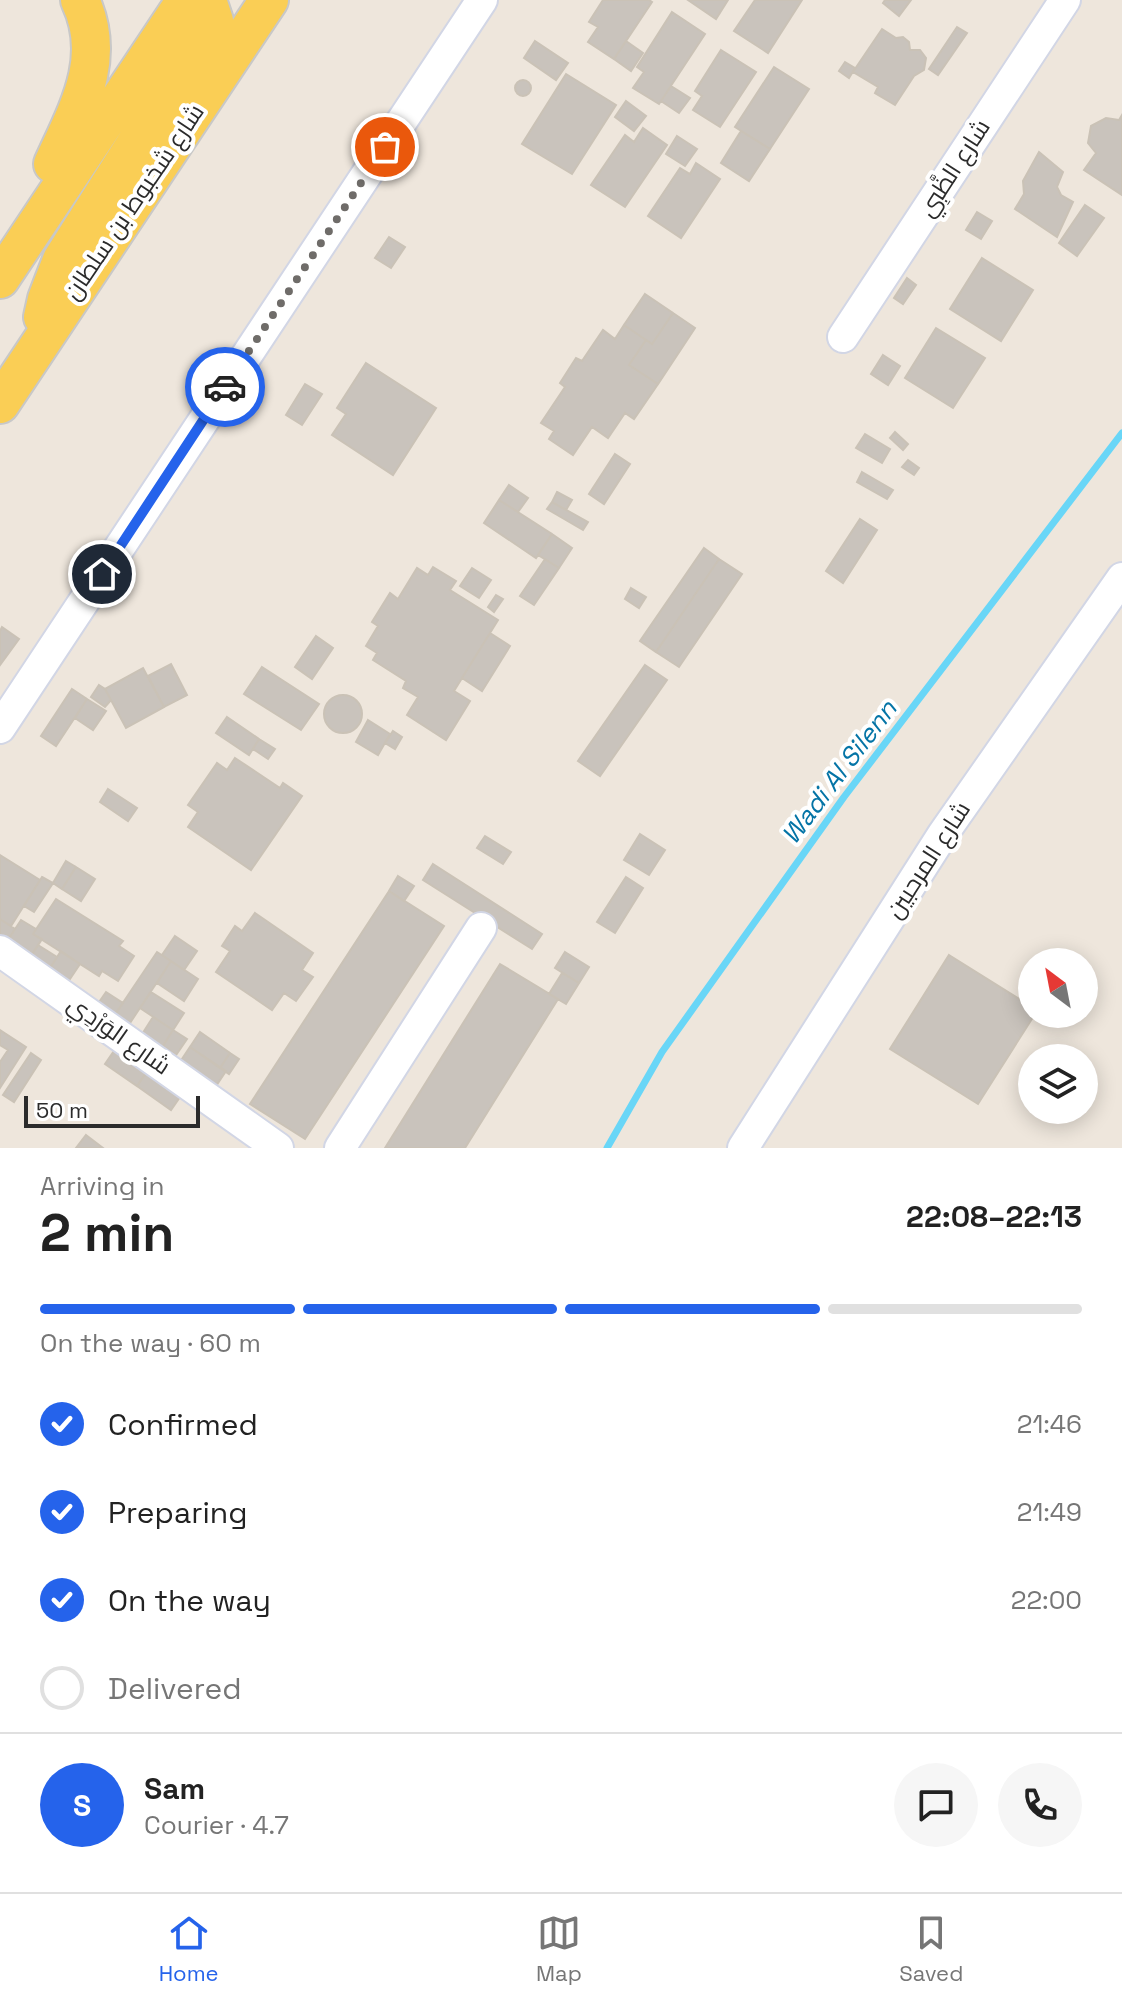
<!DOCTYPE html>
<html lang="en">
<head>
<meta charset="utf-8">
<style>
	:root { --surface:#fff; --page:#f6f6f6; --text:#222; --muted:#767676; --line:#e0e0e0; --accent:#2563eb }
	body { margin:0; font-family:"Space Grotesk",Cairo,sans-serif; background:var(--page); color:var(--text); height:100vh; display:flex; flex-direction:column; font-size:30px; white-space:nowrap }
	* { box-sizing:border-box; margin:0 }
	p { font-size:26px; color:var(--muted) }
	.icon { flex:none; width:44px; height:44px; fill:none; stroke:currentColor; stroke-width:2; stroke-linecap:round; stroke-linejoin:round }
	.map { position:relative; height:1148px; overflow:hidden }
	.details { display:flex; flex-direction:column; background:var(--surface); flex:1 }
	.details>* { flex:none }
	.needle { width:52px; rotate:328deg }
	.buttons { position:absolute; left:1018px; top:948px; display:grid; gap:16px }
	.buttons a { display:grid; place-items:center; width:80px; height:80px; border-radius:50%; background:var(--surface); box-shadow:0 4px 20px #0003; font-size:40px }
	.scale { position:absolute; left:24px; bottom:20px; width:176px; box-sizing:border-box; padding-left:8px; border:4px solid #2b2b2b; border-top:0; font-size:22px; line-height:28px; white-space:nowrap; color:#2b2b2b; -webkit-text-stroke:6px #fff; paint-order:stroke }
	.pin { position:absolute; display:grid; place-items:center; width:68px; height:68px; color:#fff; margin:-34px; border:4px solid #fff; border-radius:50%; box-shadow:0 2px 8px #0007 }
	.courier { position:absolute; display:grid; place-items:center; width:80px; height:80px; margin:-40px; border:6px solid #2563eb; border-radius:50%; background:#fff; color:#222; box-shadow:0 2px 10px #0007 }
	.summary em { font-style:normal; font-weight:700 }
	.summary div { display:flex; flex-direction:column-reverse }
	.summary { display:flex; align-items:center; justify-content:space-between; height:136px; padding:0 40px }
	h1 { font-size:52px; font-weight:700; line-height:60px }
	.bar { display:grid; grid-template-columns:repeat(4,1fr); gap:12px 8px; align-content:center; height:96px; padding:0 40px }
	.bar i { height:10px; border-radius:6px; background:var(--line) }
	.bar .on { background:var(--accent) }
	.bar p { grid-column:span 4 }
	.line { display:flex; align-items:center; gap:20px; padding:0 40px; border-top:2px solid var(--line) }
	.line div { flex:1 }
	.round { display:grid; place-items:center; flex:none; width:84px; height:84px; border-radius:42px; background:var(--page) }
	ol { padding:0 40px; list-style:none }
	li { display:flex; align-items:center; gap:24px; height:88px }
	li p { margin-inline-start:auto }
	li .icon { padding:8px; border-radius:50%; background:var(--accent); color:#fff; stroke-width:4 }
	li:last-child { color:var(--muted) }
	li i { width:44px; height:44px; border:4px solid var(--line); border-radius:50% }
	.tab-bar { display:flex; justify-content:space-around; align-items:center; height:112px; border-top:2px solid var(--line); background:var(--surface); font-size:22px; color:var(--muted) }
	.tab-bar a { display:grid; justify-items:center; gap:4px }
	.tab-bar .on { color:var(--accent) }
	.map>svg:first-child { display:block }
</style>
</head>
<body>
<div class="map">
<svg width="1122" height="1148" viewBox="0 0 1122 1148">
	<rect width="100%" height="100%" fill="#eee6dc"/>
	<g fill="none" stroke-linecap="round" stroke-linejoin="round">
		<path stroke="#69d6f7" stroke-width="7" d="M607,1148L662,1052L844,797L1122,433"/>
	</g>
	<path fill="#c9c3bc" stroke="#cac2b6" stroke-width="2" d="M603,0H649L652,2L614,59L588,42L598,27L589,22Z
		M688,0H728L716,19Z
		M755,0H802L768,53L734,31Z
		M885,0H911L899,16L883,3Z
		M672,12L705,34L659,104L633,88L644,72L637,67Z
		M957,27L967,33L938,75L929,69Z
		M882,29L896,38L903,37L909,42L910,50H920L926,58L924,70L914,76L895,105L875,93L878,87L853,72Z
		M535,41L568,63L556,80L524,58Z
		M626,41L643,53L631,71L614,59Z
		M721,50L756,72L720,127L693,110L702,96L695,91Z
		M845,62L855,68L849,78L839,71Z
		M774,67L809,89L770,149L735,127Z
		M566,74L616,105L572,174L522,144Z
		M515 88a8 8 0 1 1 16 0a8 8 0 1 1-16 0Z
		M671,86L690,98L679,113L661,101Z
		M626,101L646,116L634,131L615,117Z
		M1122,115V195L1084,170L1096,153L1088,143L1091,126L1106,118L1119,120Z
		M643,128L667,145L625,207L591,185L625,135L634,142Z
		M741,131L770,149L749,181L721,163Z
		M677,136L697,149L685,166L666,154Z
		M1039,152L1063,172L1057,187L1061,195L1073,202L1057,237L1015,209L1024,194L1023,181Z
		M696,163L720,179L681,238L648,216L680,168L690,174Z
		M1085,205L1104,218L1077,256L1059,243Z
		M977,212L992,221L981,239L966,230Z
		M389,237L405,247L391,268L375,258Z
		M982,258L1033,290L1001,341L950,309Z
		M907,278L916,285L903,304L894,298Z
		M645,294L673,313L652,344L624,325Z
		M673,313L695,328L658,384L629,365L646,340L652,344Z
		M624,325L646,340L629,365L658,384L634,419L625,413L608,438L592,427L573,455L549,439L554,431L541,423L565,387L560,383L576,358L582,361L603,330L615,339Z
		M936,328L985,358L953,408L905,378Z
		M883,355L900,366L888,385L871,374Z
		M366,363L436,408L393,475L332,435L346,414L337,408Z
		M305,384L322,394L302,425L286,415Z
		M895,432L908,444L903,450L890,438Z
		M865,434L890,449L882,463L856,448Z
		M615,454L630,464L604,504L589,494Z
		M908,460L919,468L914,475L902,467Z
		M862,472L893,490L887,499L857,482Z
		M509,485L528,498L518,512L499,500Z
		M557,492L572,500L566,510L552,502Z
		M499,500L552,534L536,558L484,523Z
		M552,502L588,522L583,530L547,509Z
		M860,519L877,530L843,583L826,571Z
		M552,534L572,548L559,568L538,555Z
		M704,548L719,559L656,652L640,641Z
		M545,559L559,568L534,605L520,596Z
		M719,559L742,574L679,667L656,652Z
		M433,567L456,581L450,590L498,620L454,691L470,701L446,740L407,715L418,697L403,688L406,681L373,660L377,653L366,646L378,626L372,622L390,593L398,599L417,568L428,575Z
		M472,568L491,580L479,598L460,586Z
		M631,588L646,597L639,608L625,599Z
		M496,595L503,599L494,612L488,607Z
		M2,627L19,639L0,665V631Z
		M490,633L510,646L482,691L462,678Z
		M316,636L333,648L312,679L295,667Z
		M171,664L187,695L164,707L148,676Z
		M645,665L667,680L600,776L578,761Z
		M262,667L319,704L301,730L244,694Z
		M143,668L164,707L126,728L105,689Z
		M99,685L105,689L111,700L105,707L91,697Z
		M72,689L87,699L56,746L41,736Z
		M324 714a19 19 0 1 1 38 0a19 19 0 1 1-38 0Z
		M87,699L106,711L93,730L75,718Z
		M227,717L259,739L249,755L216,733Z
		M368,720L390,734L378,755L356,742Z
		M393,731L402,737L395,749L385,743Z
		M259,739L275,749L268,759L253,749Z
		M235,758L280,788L283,783L302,796L251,870L188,827L198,812L188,805L217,763L227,770Z
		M108,789L137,808L128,821L100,802Z
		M640,834L665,850L649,875L624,860Z
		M485,836L511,852L503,864L477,848Z
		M0,855L40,880L11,926L0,919Z
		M66,861L76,867L62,889L53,883Z
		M433,864L542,934L532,949L423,880Z
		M76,867L95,879L81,901L62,889Z
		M398,876L414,886L404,901L389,891Z
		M42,877L53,883L34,912L24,906Z
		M626,877L643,888L615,933L597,922Z
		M389,891L444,926L305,1139L250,1104Z
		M56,899L123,941L119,946L134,956L118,981L102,971L99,976L33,934Z
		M255,913L313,953L302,970L313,977L296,1001L284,993L272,1010L216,972L230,951L222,946L235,926L242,931Z
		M0,919L15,929L2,949L0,947Z
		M21,920L36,929L33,934L42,939L26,964L2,949Z
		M175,936L197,951L184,970L162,955Z
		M38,945L57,957L45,976L26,964Z
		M61,951L80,964L64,988L45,976Z
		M157,952L171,961L126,1029L112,1019Z
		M565,952L589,967L579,983L555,968Z
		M949,955L1032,1007V1014H1035L978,1104L890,1049Z
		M171,961L198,979L184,1001L157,983Z
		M500,964L558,999L465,1148H385Z
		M562,973L579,983L566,1004L549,994Z
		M106,992L123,1003L112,1019L95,1008Z
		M151,992L184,1013L173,1030L140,1008Z
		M153,1017L173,1030L159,1052L139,1039Z
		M0,1030L26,1047L0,1088V1062L8,1050L0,1045Z
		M173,1030L187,1039L176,1055L163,1046Z
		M200,1032L230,1053L220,1068L190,1047Z
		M190,1047L226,1071L216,1086L180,1062Z
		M114,1051L146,1073L137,1086L105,1064Z
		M31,1053L41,1060L14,1102L3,1095Z
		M230,1053L239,1059L229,1074L220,1068Z
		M146,1073L180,1097L171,1110L137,1086Z
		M86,1135L103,1148H76Z"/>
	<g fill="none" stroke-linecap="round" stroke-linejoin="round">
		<defs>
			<path id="minor" d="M843,337L1065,0
				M0,728L482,0
				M0,951L278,1148
				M340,1148L481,928
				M743,1148L943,834L1122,578"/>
			<path id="major" d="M53,164C77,111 108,59 80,0
				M0,279L186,0
				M43,317L47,299L62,260L214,21L207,0
				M0,404L269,0"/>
		</defs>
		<use href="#minor" stroke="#d2d6e5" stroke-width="34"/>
		<use href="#major" stroke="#c8c8c8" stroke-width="42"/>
		<use href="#minor" stroke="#fff" stroke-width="30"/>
		<use href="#major" stroke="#face55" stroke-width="38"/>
	</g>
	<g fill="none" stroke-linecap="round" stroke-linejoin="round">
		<path stroke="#6f6c69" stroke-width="8" stroke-dasharray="0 14.4" d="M225,387L385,147"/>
		<path stroke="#2563eb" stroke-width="10" d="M102,574L225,387"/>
	</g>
	<g text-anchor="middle" stroke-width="8" stroke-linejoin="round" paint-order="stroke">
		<g font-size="24" fill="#2b2b2b" stroke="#fff">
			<text transform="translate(954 168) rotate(-57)" y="8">شارع الظَّبِي</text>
			<text transform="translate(134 202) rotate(-56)" y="8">شارع شخبوط بن سلطان</text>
			<text transform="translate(928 860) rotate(-57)" y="8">شارع المرحبين</text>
			<text transform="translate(119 1035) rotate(35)" y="8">شارع الوَرْدِي</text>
		</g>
		<g font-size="26" font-style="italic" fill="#0474a6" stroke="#fff">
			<text transform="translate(839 772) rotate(-53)" y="9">Wadi Al Silenn</text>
		</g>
	</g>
</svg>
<div class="buttons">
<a><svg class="needle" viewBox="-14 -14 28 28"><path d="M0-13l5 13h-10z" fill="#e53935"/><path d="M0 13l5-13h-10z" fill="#767676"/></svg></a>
<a><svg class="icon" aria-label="layers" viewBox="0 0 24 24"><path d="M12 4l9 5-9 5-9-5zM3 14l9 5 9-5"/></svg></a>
</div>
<div class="scale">50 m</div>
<div class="pin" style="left:385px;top:147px;background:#ea580c"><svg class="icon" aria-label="bag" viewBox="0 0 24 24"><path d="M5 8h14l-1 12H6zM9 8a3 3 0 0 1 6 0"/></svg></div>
<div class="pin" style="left:102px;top:574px;background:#1f2937"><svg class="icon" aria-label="home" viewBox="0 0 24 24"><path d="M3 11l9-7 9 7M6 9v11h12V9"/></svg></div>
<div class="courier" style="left:225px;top:387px"><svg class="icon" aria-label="car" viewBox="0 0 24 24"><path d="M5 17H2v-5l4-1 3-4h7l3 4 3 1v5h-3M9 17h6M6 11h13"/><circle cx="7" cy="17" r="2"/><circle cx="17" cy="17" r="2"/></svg></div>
</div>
<section class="details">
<div class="summary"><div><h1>2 min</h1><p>Arriving in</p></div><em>22:08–22:13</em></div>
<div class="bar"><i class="on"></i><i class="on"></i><i class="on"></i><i></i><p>On the way · 60 m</p></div>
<ol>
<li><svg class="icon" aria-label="check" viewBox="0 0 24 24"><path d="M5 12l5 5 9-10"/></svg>Confirmed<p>21:46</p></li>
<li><svg class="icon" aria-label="check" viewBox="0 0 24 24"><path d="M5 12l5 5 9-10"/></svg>Preparing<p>21:49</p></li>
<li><svg class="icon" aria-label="check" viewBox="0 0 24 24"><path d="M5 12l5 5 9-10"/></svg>On the way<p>22:00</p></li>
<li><i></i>Delivered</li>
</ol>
<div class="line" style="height:144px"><b class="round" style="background:var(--accent);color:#fff">S</b><div><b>Sam</b><p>Courier · 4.7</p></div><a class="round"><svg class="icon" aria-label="chat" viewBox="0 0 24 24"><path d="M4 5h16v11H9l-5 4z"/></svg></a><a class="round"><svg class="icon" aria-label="phone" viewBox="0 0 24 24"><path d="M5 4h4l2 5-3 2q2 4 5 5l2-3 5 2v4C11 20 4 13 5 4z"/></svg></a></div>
</section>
<nav class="tab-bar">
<a class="on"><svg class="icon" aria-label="home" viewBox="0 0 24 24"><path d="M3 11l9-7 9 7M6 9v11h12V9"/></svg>Home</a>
<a><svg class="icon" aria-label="map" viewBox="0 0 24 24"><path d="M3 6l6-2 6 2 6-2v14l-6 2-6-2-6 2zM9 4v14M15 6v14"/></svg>Map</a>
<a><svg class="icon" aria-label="saved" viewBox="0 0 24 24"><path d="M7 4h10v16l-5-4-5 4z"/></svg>Saved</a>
</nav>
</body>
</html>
